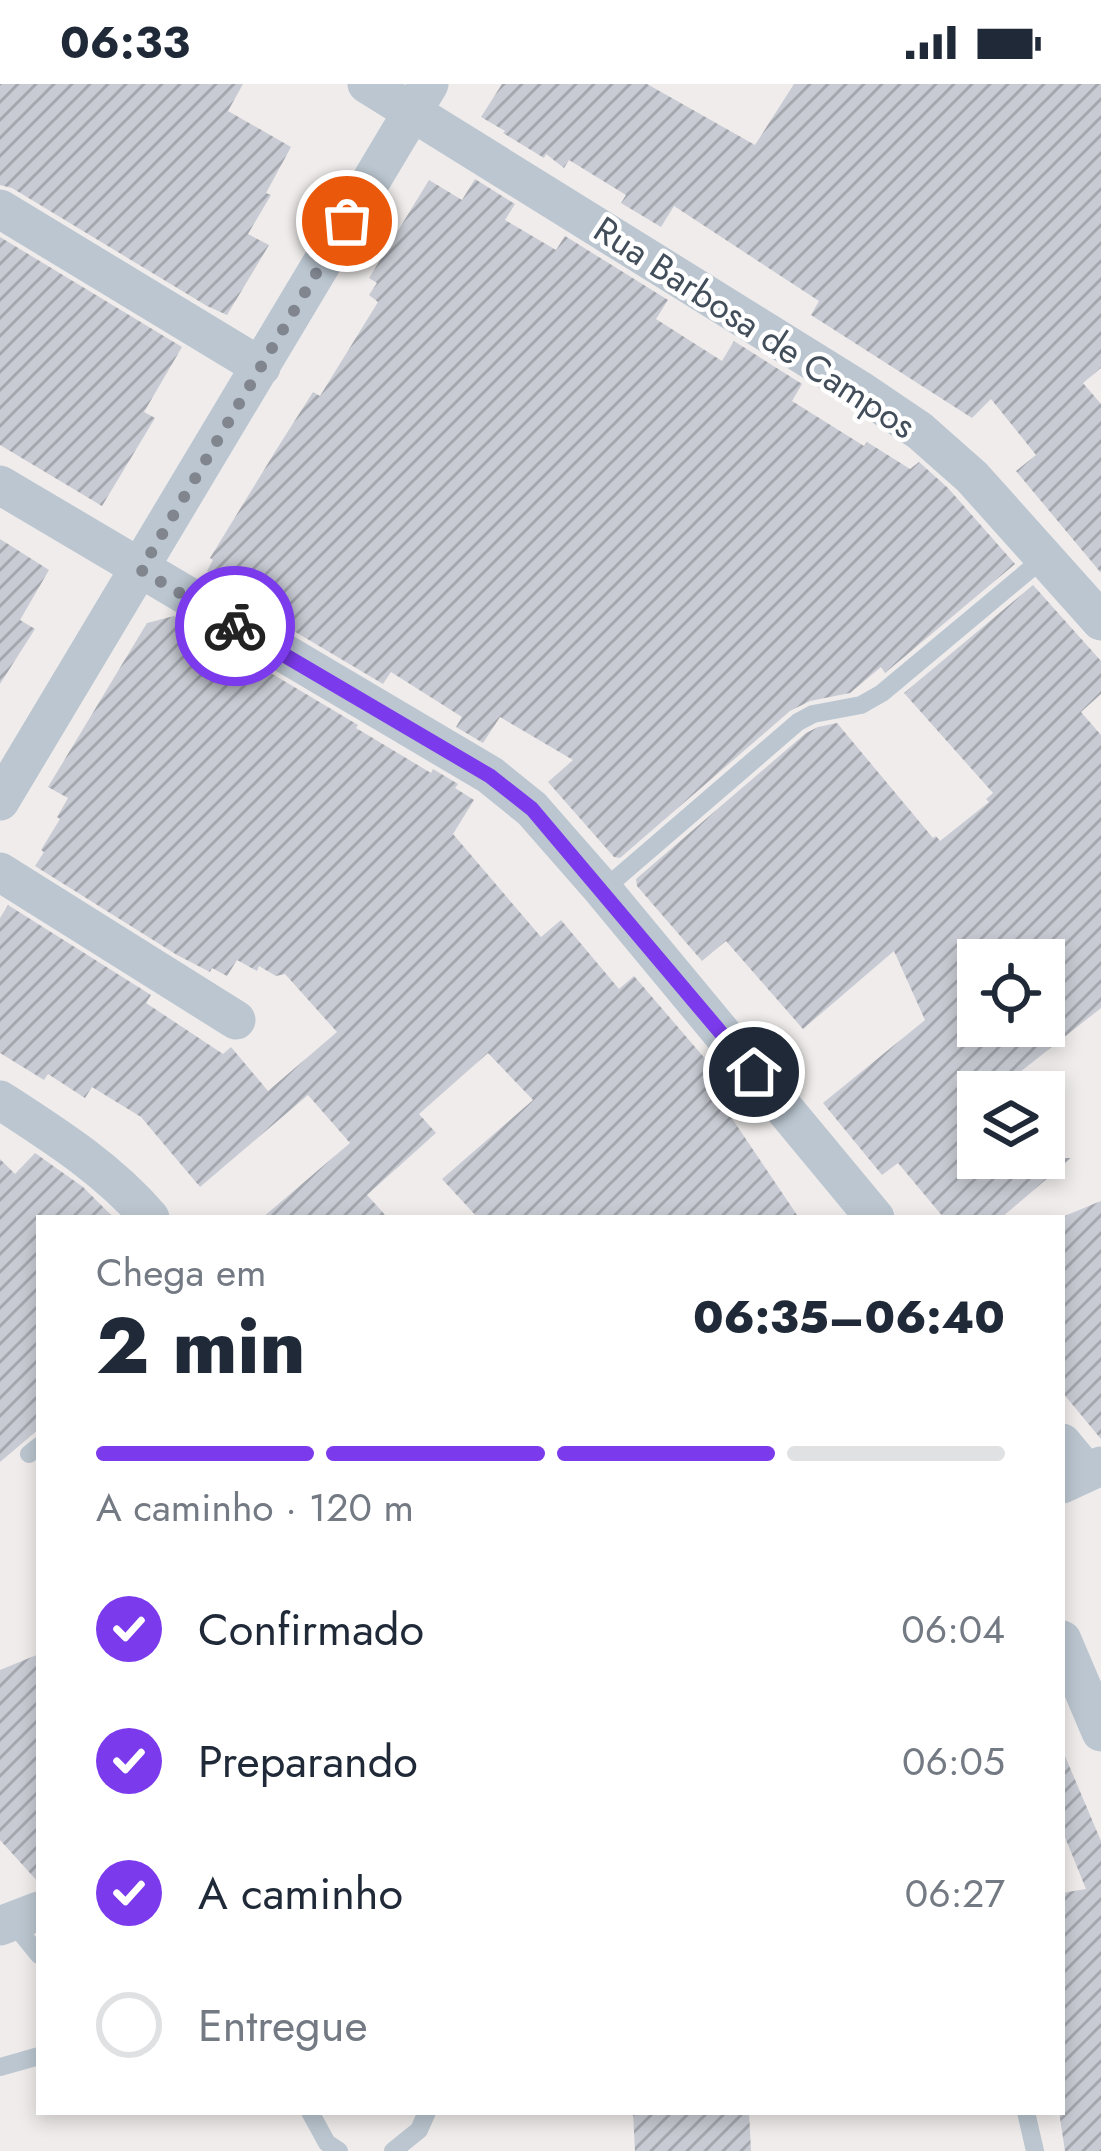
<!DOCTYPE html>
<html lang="pt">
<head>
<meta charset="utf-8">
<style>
	:root { --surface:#fff; --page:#f6f6f7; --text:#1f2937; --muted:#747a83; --line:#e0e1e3; --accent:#7c3aed }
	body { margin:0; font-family:Jost,sans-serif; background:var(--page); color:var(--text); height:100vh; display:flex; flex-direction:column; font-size:45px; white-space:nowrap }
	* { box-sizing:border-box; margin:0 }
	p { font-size:39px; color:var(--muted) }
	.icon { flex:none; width:66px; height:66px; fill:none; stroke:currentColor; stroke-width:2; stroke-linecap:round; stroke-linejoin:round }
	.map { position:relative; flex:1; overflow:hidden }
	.panel { position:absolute; left:36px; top:1131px; width:1029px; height:900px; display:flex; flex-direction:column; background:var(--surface); border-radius:0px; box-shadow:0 6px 18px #0003 }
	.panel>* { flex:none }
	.tools { position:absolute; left:957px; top:855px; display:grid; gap:24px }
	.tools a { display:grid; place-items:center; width:108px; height:108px; border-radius:0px; background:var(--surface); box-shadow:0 6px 18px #0003; font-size:60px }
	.pin { position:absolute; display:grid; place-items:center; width:102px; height:102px; color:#fff; margin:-51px; border:6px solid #fff; border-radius:50%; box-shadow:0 3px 12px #0007 }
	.courier { position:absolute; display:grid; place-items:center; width:120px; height:120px; margin:-60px; border:9px solid #7c3aed; border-radius:50%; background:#fff; color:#222; box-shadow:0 3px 15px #0007 }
	.overview em { font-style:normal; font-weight:800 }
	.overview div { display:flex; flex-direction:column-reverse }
	.overview { display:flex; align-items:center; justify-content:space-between; height:204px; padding:0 60px }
	h1 { font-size:78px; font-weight:800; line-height:90px }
	.bar { display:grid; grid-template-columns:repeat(4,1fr); gap:18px 12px; align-content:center; height:144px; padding:0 60px }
	.bar i { height:15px; border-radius:9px; background:var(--line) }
	.bar .on { background:var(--accent) }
	.bar p { grid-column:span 4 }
	ol { padding:0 60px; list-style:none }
	li { display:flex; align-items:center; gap:36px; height:132px }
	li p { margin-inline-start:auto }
	li .icon { padding:12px; border-radius:50%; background:var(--accent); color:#fff; stroke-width:4 }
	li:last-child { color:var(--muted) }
	li i { width:66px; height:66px; border:6px solid var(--line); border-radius:50% }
	.status { display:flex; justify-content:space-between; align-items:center; height:84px; padding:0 60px; background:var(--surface); direction:ltr }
	.status svg { height:33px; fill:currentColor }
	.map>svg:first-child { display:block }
</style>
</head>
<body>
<div class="status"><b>06:33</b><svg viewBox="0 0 49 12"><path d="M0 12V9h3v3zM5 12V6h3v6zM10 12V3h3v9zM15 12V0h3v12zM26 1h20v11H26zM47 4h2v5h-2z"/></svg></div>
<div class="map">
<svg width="1101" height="2067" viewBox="0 0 1101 2067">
	<defs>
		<pattern id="building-hatch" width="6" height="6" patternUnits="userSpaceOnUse" patternTransform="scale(3)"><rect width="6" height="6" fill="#c8cbd3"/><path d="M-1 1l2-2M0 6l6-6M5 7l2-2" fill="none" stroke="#a4a7ae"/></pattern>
	</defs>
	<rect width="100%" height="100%" fill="#f0ecec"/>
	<path fill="url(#building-hatch)" fill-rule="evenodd" d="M0,0H243L228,27L291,63L266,109L271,111L248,150L269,161L227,231L207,222L12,104L0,101Z
		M502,0H647L755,61L794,0H1101V284L1083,299L1101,320V489L1016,387L1036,371L991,315L972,334L811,231L819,217L674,122L661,143L621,119L626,111L569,76L564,84L546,70L544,74L503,49L505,47L481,33Z
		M475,95L515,120L505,136L556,166L565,152L668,216L656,235L722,277L734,257L802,300L792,317L864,362L867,358L910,385L919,378L948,404L1015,480L885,589L881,583L850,609L810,617L790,627L620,774L614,773L548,698L573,676L500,633L483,659L456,643L462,633L391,588L383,600L282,540L285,534L207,487L213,476L210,474L278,363L313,308L320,312L378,218L369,211L377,199L369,194L429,96L462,116Z
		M0,153L182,263L144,328L155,334L102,422L0,361Z
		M0,455L49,486L20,536L35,545L0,600Z
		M1033,501L1101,577V610L1081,628L1101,651V924L995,1008H978V1021L964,1032L978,1047V1074H1071L1001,1134H944L898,1079L882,1091L823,1019L925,936L894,867L803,945L726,857L702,877L637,802L636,795L806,649L818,643L837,639L933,754L936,752L940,757L989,718L986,715L993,709L904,609ZM978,876H1044V942H978Z
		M174,532L193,543L188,550L254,590L259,582L358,641L356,644L431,689L433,685L458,700L455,704L474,716L453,750L541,853L561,836L619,905L634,892L744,1020L729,1030L799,1134H478L442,1095L533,1016L488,969L419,1030L436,1049L367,1111L388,1134H262L350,1059L308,1011L200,1103L141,1033L92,1003L85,1014L48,990L44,996L0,969V834L8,821L151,911L146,919L223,970L231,963L268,1007L337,948L285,890L276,892L259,882L257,887L237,876L227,892L212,884L210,888L177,871L35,782L44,768L41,766L60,735L57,733L68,714L48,703L147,539Z
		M35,1069L83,1103L114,1134H39V1345L0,1378V1075L15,1090Z
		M1101,1117V1355L1062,1308V1133Z
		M39,1570V1799L0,1756V1586Z
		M1062,1665L1101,1757V2067H1065L1059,2028H1062V1809L1086,1805L1062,1746Z
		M633,2028H749L751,2067H635Z"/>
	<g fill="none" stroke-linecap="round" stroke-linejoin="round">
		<path stroke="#bbc6d0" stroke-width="18" d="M603,806L798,638L813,630L861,621L882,609L1046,472
			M29,1370L39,1362
			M12,1838L39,1871
			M0,1983L39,1972
			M310,2028L327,2059L339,2067
			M1026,2028L1035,2067
			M393,2067L419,2046L427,2028"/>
		<path stroke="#bbc6d0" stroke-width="39" d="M367,0L858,305L920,347L972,393L1101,537
			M0,125L261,283
			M0,401L490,691L532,725L603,806L875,1134
			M0,717L429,0
			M0,788L236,936
			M0,1016C54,1051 108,1085 150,1134
			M1062,1359L1086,1388
			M1062,1400L1101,1382
			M1062,1556L1101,1648
			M0,1842L39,1827"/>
	</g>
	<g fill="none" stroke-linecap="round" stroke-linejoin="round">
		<path stroke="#80858e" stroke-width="12" stroke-dasharray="0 21.6" d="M235,542L141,486L347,137"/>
		<path stroke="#7c3aed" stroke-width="15" d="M235,542L490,692L532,725L754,988"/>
	</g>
	<g text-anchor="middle" stroke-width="9" stroke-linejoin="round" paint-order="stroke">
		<g font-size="36" fill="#434e5b" stroke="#fff">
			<text transform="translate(755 243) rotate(33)" y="13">Rua Barbosa de Campos</text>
		</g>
	</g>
</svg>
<div class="tools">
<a><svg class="icon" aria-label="locate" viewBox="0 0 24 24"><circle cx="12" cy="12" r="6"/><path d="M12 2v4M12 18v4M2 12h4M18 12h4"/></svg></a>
<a><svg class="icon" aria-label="layers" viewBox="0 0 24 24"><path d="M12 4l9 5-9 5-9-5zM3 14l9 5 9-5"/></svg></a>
</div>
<div class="pin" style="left:347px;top:137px;background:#ea580c"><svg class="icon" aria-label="bag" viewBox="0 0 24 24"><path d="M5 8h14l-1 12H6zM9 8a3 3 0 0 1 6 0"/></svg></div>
<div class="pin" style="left:754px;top:988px;background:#1f2937"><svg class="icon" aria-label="home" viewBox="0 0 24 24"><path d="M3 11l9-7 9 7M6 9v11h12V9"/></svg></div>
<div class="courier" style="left:235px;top:542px"><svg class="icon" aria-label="bike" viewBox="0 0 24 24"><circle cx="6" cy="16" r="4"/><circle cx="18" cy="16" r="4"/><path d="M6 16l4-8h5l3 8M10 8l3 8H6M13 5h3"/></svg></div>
<section class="panel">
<div class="overview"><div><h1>2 min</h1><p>Chega em</p></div><em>06:35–06:40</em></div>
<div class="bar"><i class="on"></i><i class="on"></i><i class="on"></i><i></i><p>A caminho · 120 m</p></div>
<ol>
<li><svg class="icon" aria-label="check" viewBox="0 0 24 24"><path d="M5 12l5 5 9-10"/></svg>Confirmado<p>06:04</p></li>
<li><svg class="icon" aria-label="check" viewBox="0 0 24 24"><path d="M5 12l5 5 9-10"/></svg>Preparando<p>06:05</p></li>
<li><svg class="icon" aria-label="check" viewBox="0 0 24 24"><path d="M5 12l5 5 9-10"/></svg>A caminho<p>06:27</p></li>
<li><i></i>Entregue</li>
</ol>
</section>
</div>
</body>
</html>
